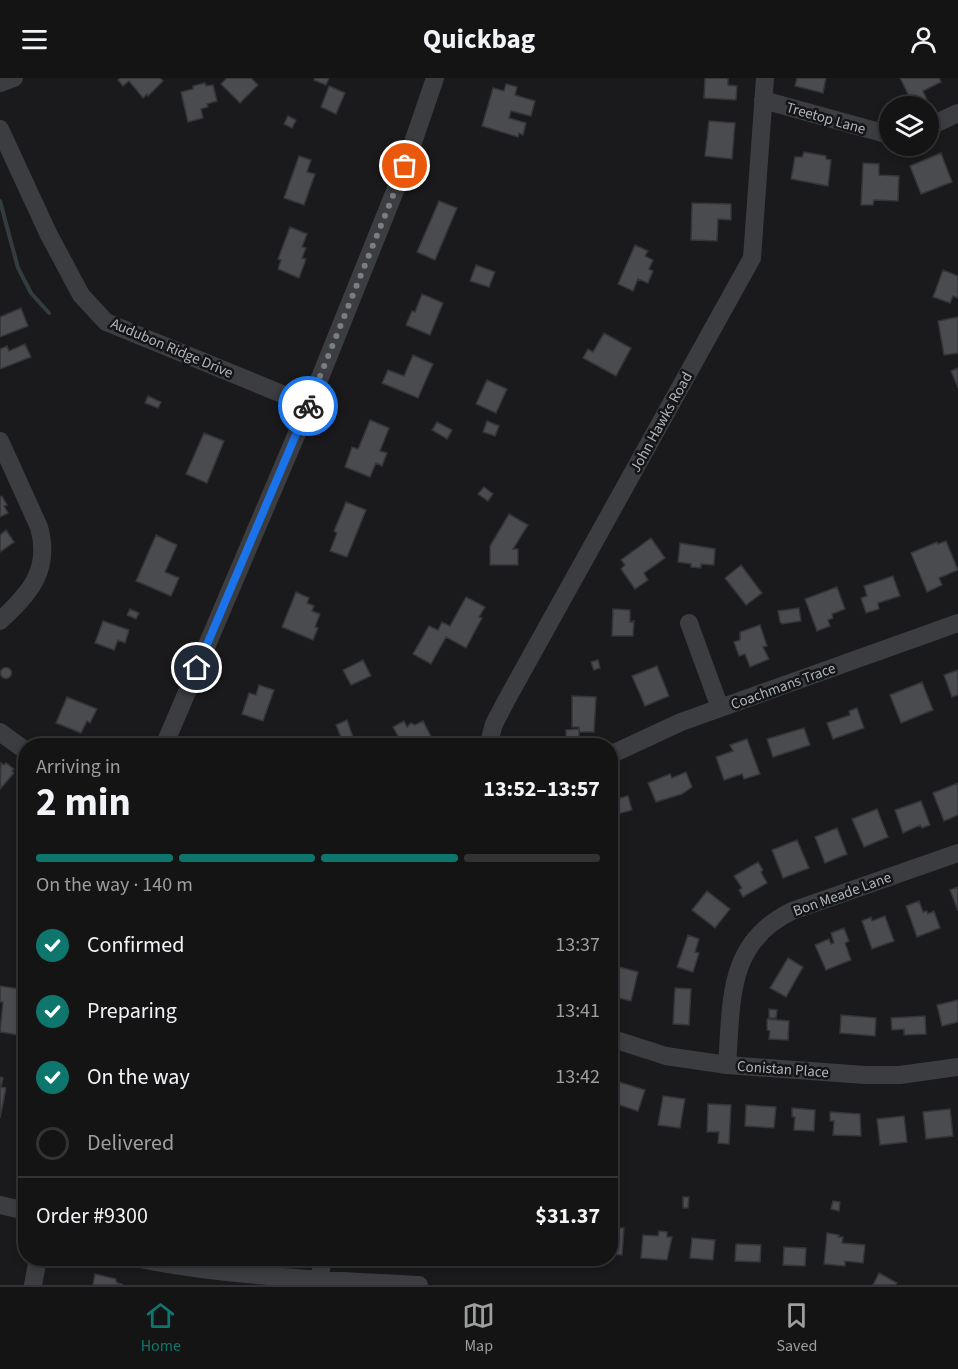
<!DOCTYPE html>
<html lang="en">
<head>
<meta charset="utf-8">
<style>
	:root { --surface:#141415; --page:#1d1d1e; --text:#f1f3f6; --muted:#9d9ea0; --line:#333334; --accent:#0f766e }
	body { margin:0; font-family:"Source Sans 3",sans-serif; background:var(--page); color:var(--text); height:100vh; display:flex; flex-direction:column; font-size:22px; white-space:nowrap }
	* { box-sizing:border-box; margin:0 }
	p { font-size:20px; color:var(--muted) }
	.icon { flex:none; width:33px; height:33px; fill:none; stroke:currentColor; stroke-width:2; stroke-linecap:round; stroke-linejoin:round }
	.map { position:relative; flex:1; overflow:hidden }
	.panel { position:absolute; left:18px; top:660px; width:600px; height:528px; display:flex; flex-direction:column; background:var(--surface); border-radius:24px; box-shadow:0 3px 9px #0003,0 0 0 2px var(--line) }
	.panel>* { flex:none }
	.buttons { position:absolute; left:879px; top:18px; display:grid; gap:12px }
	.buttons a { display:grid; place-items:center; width:60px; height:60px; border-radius:50%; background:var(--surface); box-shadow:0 3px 9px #0003,0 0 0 2px var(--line); font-size:30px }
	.pin { position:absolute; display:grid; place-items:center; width:51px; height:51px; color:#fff; margin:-26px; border:3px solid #fff; border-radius:50%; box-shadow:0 2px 6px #0007 }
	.courier { position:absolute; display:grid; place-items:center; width:60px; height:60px; margin:-30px; border:4px solid #1a73e8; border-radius:50%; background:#fff; color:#222; box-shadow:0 2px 8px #0007 }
	.head em { font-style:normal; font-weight:700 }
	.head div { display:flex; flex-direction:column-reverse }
	.head { display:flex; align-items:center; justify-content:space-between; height:102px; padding:0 18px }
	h1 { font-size:39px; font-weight:700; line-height:45px }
	.bar { display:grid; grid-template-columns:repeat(4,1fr); gap:9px 6px; align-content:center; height:72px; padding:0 18px }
	.bar i { height:8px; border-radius:4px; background:var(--line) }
	.bar .active { background:var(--accent) }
	.bar p { grid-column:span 4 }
	.line { display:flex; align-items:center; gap:15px; padding:0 18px; border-top:2px solid var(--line) }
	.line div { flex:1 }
	ol { padding:0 18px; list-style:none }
	li { display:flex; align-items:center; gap:18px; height:66px }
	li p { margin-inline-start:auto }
	li .icon { padding:6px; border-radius:50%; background:var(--accent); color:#fff; stroke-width:4 }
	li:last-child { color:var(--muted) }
	li i { width:33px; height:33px; border:3px solid var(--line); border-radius:50% }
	header { display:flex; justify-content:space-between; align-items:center; height:78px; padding:0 18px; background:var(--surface); font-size:27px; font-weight:700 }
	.dock { display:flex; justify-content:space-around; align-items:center; height:84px; border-top:2px solid var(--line); background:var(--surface); font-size:16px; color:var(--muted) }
	.dock a { display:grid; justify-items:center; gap:3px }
	.dock .active { color:var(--accent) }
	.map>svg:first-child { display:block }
</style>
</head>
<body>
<header><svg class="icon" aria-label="menu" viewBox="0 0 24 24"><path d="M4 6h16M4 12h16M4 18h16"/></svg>Quickbag<svg class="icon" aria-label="person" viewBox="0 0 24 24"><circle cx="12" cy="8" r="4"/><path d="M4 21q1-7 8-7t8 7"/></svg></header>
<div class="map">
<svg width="958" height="1207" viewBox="0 0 958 1207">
	<rect width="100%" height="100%" fill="#1a1a1c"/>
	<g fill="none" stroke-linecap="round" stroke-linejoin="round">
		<path stroke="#333d41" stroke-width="4" d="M0,123L18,190L31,215L49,235"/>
	</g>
	<path fill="#494b4e" stroke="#343538" stroke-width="1.5" d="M120,0H160L163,3L148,18L147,16L143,20L129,3L123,8L118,2Z
		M227,0H251L258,7L240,25L221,6Z
		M315,0H329L326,7L314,2Z
		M705,0H728V7L737,8L736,22L704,20Z
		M797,0H826L823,15L795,8Z
		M900,0H939L941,4L923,13L927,22L914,28Z
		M205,5L206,8L213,7L217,23L207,26L208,29L201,31L203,40L188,44L181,14L193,11V8Z
		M506,6L517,9L515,17L535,23L531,38L511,33L509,40L526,45L523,57L519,55L518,59L482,48L493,10L504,13Z
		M329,8L345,15L336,36L321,29Z
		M288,38L296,42L292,50L284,46Z
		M709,43L735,45L732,81L705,78Z
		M804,74L826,78V81L831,82L828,108L791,101L795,79H802Z
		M941,75L952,104L921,116L910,88Z
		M299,78L311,82L307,94L315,96L304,127L284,120Z
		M863,85L879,86V97L899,98L898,123L874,122L873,127H861Z
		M439,123L457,130L435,182L417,174Z
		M692,125L731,126V142L718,141L717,163L691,162Z
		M290,149L307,156L302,169L306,170L302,180L306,181L299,200L278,191L281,182L278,181Z
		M635,167L648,173L645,178L653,182L649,191L653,193L648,205L638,201L633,213L618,206Z
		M476,187L495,194L489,209L470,203Z
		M943,192L958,198V220L953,218L950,225L933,219Z
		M422,216L443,225L430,257L406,247L412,233L415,234Z
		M21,230L28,248L0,259V239Z
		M958,239V275L944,277L938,243Z
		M604,255L631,270L616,298L583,280L588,271L593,274Z
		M25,266L31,279L0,291V271L7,268L9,273Z
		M413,277L433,286L418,320L382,305L388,292L404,298Z
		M958,290V310L951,293Z
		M487,302L507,311L496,335L476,326Z
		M148,318L161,324L158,330L145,325Z
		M370,342L389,350L380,373L387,375L382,388L376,385L370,399L345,389L352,369L358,371Z
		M487,343L499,348L495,358L483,354Z
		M437,344L452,352L447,361L432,352Z
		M204,355L224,363L207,405L186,396Z
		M484,409L493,416L488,423L478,416Z
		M2,418L7,427L4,428L8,435L0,439V419Z
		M346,424L366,432L347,479L330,473L337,455L334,453Z
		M509,436L528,447L513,471H518V487H490V468Z
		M6,452L14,464L0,474V457Z
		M156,457L177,467L165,494L179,500L171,518L136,503Z
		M651,460L665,480L644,495L648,502L635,511L621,491L625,487L621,482Z
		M946,463L958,492L939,500L942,507L927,514L911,475L937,464L938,466Z
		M680,465L715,471L714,487L701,486V490L691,489V486L678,484Z
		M741,487L762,515L746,527L725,500Z
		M893,498L900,518L878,525L879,531L866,535L861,520L867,518L864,508Z
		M837,509L845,531L832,536L833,540L828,542L830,548L817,553L805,521Z
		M296,514L309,520L307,525L314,528L312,533L320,536L315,549L318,550L313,562L282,549Z
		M466,519L485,529L479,539L482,540L466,570L446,559L431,586L413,576L429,548L438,552L442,544L450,548Z
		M799,530L801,543L782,546L780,544L778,533Z
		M130,531L139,535L136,541L127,537Z
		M613,531L630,532V544L634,543L633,558H612Z
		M103,543L129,552L125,565L118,562L114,572L95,565Z
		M760,547L767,568L763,569L769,581L750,589L745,576L739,578L734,564L740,562V554Z
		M363,582L371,598L351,607L343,592Z
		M598,582L600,590L594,592L591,584Z
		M657,588L669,618L645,628L632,598Z
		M0.5 595a5.5 5.5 0 1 1 11 0a5.5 5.5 0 1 1-11 0Z
		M958,592V617L952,619L944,597Z
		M922,604L933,632L901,645L890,617Z
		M259,607L274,612L263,643L242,636L249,615L256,617Z
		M572,618L596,619L594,654H579V649H572Z
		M67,619L97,631L90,645L87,643L81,655L56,645Z
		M857,630L864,650L833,661L827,645L850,637L849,633Z
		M347,642L354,662L344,666L336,647Z
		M404,643L407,649L411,645L415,647L423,643L436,668H401L400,666L402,665L393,649Z
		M804,650L810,667L773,679L767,661Z
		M579,651V662H566V652Z
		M747,661L760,696L744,701L742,696L724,702L716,679L733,673L730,667Z
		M1,685L4,687L6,685L14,691L12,693L14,695L0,711Z
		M686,694L692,709L682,716L656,724L648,705L670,696L672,700Z
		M958,705V737L944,743L933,715Z
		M615,718L616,721L628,718L632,732L610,738V720Z
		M921,723L930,747L922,750L920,747L903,755L895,732Z
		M877,731L888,759L864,769L852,741Z
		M837,750L847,776L825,785L815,759Z
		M797,762L809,790L783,800L772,772Z
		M758,784L763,792L761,794L767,805L743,819L739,812L742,810L734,798Z
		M958,809V833L950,812Z
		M707,813L730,831L715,850L692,832Z
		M919,823L923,834L927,833L928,836L934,833L940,850L917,859L906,828Z
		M885,838L894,863L872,871L862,843L871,839L872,843Z
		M844,850L849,863L845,865L851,882L826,892L815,867L829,861L831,866L834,865L831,855Z
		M688,857L699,861L695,874L699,875L693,894L677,889Z
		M788,880L803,889L786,919L770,910Z
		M612,887L638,894L631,923L610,918Z
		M0,908L26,912L18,957L0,954L3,924H0Z
		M675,910L691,911L689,947L673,946Z
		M958,922V944L942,948L937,927Z
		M769,931L777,932L776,940H769Z
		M841,937L876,940L875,958L840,955Z
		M925,938L926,956L904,957V951L892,952L891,940Z
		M767,941L789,943L788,962L769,961L770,953L767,952Z
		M0,999L3,1000L1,1009L6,1010L0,1040Z
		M616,1003L645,1012L638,1033L610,1024Z
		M663,1018L685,1021L680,1050L658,1047Z
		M708,1026L731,1027L729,1066L718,1065L719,1054H707Z
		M746,1027L776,1029L774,1050L745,1048Z
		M792,1030L815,1032L814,1053L794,1052L795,1039H792Z
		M950,1031L953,1058L926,1061L923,1034Z
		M830,1034L860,1036L861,1058L833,1057L834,1043H830Z
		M904,1038L907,1064L880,1067L877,1041Z
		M683,1119H689L688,1130H683Z
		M833,1123L840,1124L839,1133L831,1131Z
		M614,1150H624L622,1177L610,1176V1156H613Z
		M659,1153L667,1154V1159H672L667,1182L641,1180L643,1157L658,1158Z
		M827,1155L839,1157L838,1159H843L842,1165L865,1167L863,1185L845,1183V1188L824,1186Z
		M692,1160L715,1162L713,1182L690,1180Z
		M736,1166L761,1167L760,1184L735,1183Z
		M784,1169L806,1170L805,1188L783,1187Z
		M879,1195L897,1205L895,1207H873Z
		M95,1196L116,1201V1204L123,1207H93Z"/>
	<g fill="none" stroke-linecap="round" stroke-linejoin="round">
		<path stroke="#3b3d41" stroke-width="18" d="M0,5L14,0
			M763,22L890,57
			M928,49L958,35
			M0,51L48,155L81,217L106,244L309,327
			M0,363L39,449C51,492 30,515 0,543
			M689,545L720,630
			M0,654L26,673
			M164,668L309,327L405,88L435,0
			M488,668L494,646L506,623L752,180L765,0
			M610,677L681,644L958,545
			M610,960L666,978L727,987L865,997H900L958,989
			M727,987C732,924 726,865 792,833L958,775
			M0,1127L26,1133
			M135,1180C227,1199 325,1202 419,1207
			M33,1207L38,1180
			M318,1207L323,1180"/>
	</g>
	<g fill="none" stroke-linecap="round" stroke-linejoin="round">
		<path stroke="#7a7e83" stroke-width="6" stroke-dasharray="0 10.8" d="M308,328L405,88"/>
		<path stroke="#1a73e8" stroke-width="8" d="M197,590L308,328"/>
	</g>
	<g text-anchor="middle" stroke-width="5" stroke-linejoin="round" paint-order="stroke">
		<g font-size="15" fill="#aeb4ba" stroke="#151517">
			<text transform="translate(826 40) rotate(16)" y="5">Treetop Lane</text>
			<text transform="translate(172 270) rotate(23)" y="5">Audubon Ridge Drive</text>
			<text transform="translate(661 344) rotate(-61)" y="5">John Hawks Road</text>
			<text transform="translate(783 608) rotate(-20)" y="5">Coachmans Trace</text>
			<text transform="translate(842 816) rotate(-20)" y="5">Bon Meade Lane</text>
			<text transform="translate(783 991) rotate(4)" y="5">Conistan Place</text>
		</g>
	</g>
</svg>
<div class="buttons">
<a><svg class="icon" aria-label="layers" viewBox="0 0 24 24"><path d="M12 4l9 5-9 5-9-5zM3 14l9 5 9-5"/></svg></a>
</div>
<div class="pin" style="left:405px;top:88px;background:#ea580c"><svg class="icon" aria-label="bag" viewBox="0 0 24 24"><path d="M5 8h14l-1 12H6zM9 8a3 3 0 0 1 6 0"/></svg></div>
<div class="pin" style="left:197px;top:590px;background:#1f2937"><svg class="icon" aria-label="home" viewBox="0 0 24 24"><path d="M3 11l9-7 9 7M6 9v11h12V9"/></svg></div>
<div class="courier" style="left:308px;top:328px"><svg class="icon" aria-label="bike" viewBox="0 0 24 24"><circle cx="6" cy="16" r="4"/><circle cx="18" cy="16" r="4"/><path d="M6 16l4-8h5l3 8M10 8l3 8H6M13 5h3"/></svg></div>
<section class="panel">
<div class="head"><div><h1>2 min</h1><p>Arriving in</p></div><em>13:52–13:57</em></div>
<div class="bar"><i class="active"></i><i class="active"></i><i class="active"></i><i></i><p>On the way · 140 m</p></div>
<ol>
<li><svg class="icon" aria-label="check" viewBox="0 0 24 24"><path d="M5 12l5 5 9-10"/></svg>Confirmed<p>13:37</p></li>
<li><svg class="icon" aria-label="check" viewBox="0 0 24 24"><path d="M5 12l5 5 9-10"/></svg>Preparing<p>13:41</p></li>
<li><svg class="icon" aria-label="check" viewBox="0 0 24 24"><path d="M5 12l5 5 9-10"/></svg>On the way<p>13:42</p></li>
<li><i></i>Delivered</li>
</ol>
<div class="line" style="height:78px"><div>Order #9300</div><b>$31.37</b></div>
</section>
</div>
<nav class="dock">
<a class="active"><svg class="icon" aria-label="home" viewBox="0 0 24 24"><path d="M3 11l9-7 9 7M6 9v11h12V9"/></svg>Home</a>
<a><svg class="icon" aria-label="map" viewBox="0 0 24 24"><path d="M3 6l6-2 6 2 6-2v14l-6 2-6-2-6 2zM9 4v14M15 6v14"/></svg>Map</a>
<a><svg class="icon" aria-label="saved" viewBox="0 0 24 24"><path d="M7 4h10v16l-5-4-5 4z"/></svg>Saved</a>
</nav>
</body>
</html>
